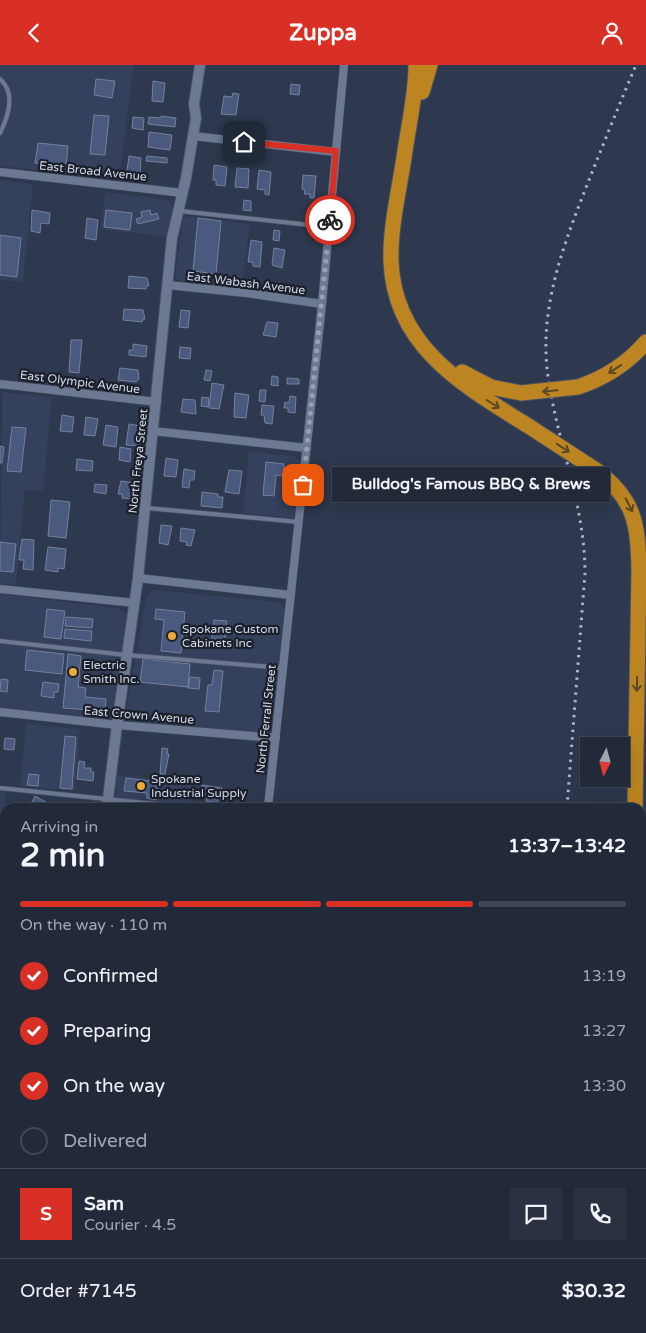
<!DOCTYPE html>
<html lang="en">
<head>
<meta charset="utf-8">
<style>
	:root { --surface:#222a3a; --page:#2a3242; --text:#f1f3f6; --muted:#a2a7af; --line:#3f4654; --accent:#d93025 }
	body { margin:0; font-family:"Varela Round",sans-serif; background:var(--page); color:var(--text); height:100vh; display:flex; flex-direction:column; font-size:19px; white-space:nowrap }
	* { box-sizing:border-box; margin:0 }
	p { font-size:16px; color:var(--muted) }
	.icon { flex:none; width:28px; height:28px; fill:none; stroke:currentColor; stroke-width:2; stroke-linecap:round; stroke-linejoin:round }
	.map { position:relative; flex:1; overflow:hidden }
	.side { position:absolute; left:0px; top:738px; width:646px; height:531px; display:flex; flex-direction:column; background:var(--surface); border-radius:15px 15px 0 0; box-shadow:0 5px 20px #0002,0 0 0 1px var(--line) }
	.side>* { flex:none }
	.needle { width:32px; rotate:186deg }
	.tools { position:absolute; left:580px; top:672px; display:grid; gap:10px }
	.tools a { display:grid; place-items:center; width:50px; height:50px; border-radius:0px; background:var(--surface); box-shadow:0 5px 20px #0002,0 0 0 1px var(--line); font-size:25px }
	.pin { position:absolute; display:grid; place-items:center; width:42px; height:42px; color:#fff; margin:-21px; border-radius:10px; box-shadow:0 2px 8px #0006 }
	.courier { position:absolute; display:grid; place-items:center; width:50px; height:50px; margin:-25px; border:4px solid #d93025; border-radius:50%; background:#fff; color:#222; box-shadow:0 1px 6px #0007 }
	.bubble { position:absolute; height:35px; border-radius:0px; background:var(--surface); box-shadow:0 5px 20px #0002,0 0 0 1px var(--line); font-size:16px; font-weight:700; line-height:35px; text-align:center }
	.summary em { font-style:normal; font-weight:700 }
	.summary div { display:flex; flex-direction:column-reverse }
	.summary { display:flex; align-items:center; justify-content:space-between; height:85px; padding:0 20px }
	h1 { font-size:32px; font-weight:700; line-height:38px }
	.bar { display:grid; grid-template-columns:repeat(4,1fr); gap:8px 5px; align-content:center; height:60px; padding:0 20px }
	.bar i { height:6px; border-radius:4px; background:var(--line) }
	.bar .selected { background:var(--accent) }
	.bar p { grid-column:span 4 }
	.line { display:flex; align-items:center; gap:12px; padding:0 20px; border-top:1px solid var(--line) }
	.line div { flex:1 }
	.round { display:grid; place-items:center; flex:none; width:52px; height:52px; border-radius:0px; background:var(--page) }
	ol { padding:0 20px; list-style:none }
	li { display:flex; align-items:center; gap:15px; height:55px }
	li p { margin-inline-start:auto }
	li .icon { padding:5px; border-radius:50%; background:var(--accent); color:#fff; stroke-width:4 }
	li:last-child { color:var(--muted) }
	li i { width:28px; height:28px; border:2px solid var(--line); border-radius:50% }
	header { display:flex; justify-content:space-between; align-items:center; height:65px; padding:0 20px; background:var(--accent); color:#fff; font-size:22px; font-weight:700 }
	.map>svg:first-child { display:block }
</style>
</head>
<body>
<header><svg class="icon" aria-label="back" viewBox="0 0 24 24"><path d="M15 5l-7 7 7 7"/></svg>Zuppa<svg class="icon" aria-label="person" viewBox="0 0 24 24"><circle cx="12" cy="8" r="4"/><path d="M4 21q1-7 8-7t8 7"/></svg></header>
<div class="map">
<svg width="646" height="1268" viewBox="0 0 646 1268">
	<rect width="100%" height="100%" fill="#2e384e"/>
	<path fill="#34405c" d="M0,0H134L119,114L0,101Z
		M0,115L33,119L23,217L0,215Z
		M105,127L165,134L171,138L174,145L168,172L100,164Z
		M183,151L250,159L242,223L181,218L175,211Z
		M2,327L52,332L43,426L25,425L16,520L0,519Z
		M249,387L294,391L301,398L294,453L243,448Z
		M154,525L279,537L287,548L276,658L272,664L263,669L129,656L126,648L146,532Z
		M0,529L118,543L127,550L128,556L113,649L103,655L0,643Z
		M26,659L80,664L75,726L20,721Z
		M117,710L192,719L189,742H114Z
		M0,726L6,727L0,787Z
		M0,872H5V934H0Z
		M0,950H5V1052H0Z
		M0,1067L5,1068V1197H0Z
		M0,1212L5,1213V1264H18L17,1268H0Z
		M31,1264H379L380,1268H30Z"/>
	<path fill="#5a4930" d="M0,803H5V872H0Z"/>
	<path fill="#4a5a7f" stroke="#75819b" d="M96,14L115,16L112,33L94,30Z
		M153,16L165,18L163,37L152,36Z
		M291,19L300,20L299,30L290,29Z
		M233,28L239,29L236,50L221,49L224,31L232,32Z
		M94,50L109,51L105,90L90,89Z
		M161,51L176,53L175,62L148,59L149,52L161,53Z
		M133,52L144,53L143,65L132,63Z
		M149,67L172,70L170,85L148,82Z
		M38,78L68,81L66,101L35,98Z
		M129,91L141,93L140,108L136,107V110L127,106Z
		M147,91L167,93V98L146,96Z
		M214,100L227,102L225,121L216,120V115H213Z
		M237,103L249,104L248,123L235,122Z
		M259,105L271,107L269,130L265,129V125L257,124Z
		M303,110L316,111L314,133H310V129H304L305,125L302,124Z
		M244,135L251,136V146L243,145Z
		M32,145L50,148L49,159L41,158L40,168L31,166Z
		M106,145L132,148L130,165L104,162Z
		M150,145L151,150L157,148L159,154L138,159L136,154L142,152L141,147Z
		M87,153L98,155L96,175L85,173Z
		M198,153L221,156L216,209L193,206Z
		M274,165L280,166L279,176L273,175Z
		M0,170L21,173L17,212L0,210Z
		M251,175L262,177L260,202L253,201V197H248Z
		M274,183L285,185L282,203L272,200Z
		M129,211L147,213L149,221H146V224L128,223Z
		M124,244L143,245L145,254H143L142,257L123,255Z
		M181,245L190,246L188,263L179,262Z
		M267,257L278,258L276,272L263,270Z
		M71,275H82L79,308L69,307Z
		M133,279L147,281L146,292L129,290V285H133Z
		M180,282L191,283L190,294L179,293Z
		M120,303L138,305L139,314L136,317L118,315Z
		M206,305L212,306L210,316L204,315Z
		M272,311L278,312V321L271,320Z
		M287,313L299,314V319H287Z
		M212,318L224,320L219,344L209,343Z
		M260,325H266L265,337L259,336Z
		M235,328L249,330L246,353L234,352Z
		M290,331L296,332L295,348L288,347V343H284L285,337L289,338Z
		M202,332L209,333L208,342L201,341Z
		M183,334L195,335L196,349L181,347Z
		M262,340L274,341L272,359L265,358L264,350H261Z
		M62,350L74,352L72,367L60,366Z
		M86,352L98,354L95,371L84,370Z
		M129,359L141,361L139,381L126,380Z
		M106,360L118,362L116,382L103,380Z
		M12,362L26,363L21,407L7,406Z
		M0,381L4,382L2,398H0Z
		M120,382L131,384L130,397L119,395Z
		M166,393L178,395L176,412L164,411Z
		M77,394L93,396L92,406L76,405Z
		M266,397L284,399L283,411L276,410L274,431L263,430Z
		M184,404L195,406L194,415H190L189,423L182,422Z
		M229,405L242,406L239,429L225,427Z
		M121,416L134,418L133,434L122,433V429H118Z
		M95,419L107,420L106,429L94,427Z
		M202,427L218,429V432H223L222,443L201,441Z
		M51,435L70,437L66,473L48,471Z
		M161,460L172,461L168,480L159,478Z
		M181,463L195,465L191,481L186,480L187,477L180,476Z
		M22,474L34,475L33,505L23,504L24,495H19Z
		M0,477L16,479L13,507L0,506Z
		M48,482L66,484L64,504L58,503V507L45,505Z
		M47,544L65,546L61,574L44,572Z
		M156,544L185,547L181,588L161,586L164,555L155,554Z
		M66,552L93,554L92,563L65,561Z
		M214,555L227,556L224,582L211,580Z
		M65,564L92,566L91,576L64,573Z
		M27,585L64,589L62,609L25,605Z
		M68,589L81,591L78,622L86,623L85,632L106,634L105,646L63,643Z
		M143,594L190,599L188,622L140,617Z
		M214,605L223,606L219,647L205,646L208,620H212Z
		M190,612L200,613L199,624L188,623Z
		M1,614L8,615L7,627L0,626Z
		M43,617L59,619L58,627H54V633L41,631Z
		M65,671L76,672L72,724L60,723Z
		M5,673L15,674L14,685L4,684Z
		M162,683L168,684L167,689H169L165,709H160Z
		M79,696L85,697L84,703H91V707H94L93,716L77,714Z
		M29,709L39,710L38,721L27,720Z
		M126,713L159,717L156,735L147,733V728L124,726Z
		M202,720L222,723L221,734L218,733V739L206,736L207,731L201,730Z
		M35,731L49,739L47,742H29Z
		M0,876H5V894H0Z
		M0,1081H5V1124H0Z
		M0,1138H5V1169H0Z
		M106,1264H202L201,1268H106Z"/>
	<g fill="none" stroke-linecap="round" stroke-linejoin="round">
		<defs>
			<path id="service" d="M0,14C16,28 8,52 0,68
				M180,146L329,162
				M147,443L299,457
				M0,576L126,590L283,603
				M0,723L183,742
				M0,909L5,910
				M0,1077L5,1078
				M0,1132H5
				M0,1185L5,1186
				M0,1250L5,1251
				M83,1268V1264
				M275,1268V1264"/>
			<path id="minor" d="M193,71L336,87
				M0,107L183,128
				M167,220L246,228L322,239
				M0,319L157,337
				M153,366L307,383
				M138,513L291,530
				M0,524L135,538
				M0,647L117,660L276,673
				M268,742L322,239L344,0
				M0,794L5,795
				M0,944L5,945
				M0,1058L5,1059
				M0,1205L5,1206"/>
			<path id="tertiary" d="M107,742L117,660L138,513L172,173L186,113L196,53L194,39L200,0
				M23,1268L24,1264"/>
			<path id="motorway" d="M416,0C416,29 409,58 405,86C400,122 390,160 391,196C394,282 464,321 530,362
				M422,27L430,0
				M462,307L491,322L521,328
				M578,322C605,313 628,298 646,277
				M596,405C635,434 638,459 639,505L635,742
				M641,989L646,944
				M585,1268L586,1264
				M612,1268L613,1264"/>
		</defs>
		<use href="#service" stroke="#4b5365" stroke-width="5.5"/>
		<use href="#minor" stroke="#4b5365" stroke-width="9"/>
		<use href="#tertiary" stroke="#4b5365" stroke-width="12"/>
		<use href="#motorway" stroke="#4b5365" stroke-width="17"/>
		<use href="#service" stroke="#6d7992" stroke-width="4"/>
		<use href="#minor" stroke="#6d7992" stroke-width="8"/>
		<use href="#tertiary" stroke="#6d7992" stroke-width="10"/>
		<use href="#motorway" stroke="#bc8521" stroke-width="15"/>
		<path stroke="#adb4c5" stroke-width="3" stroke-dasharray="2.5 5" stroke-linecap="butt" d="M567,742L585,508C585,442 559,382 549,318C537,248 562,184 587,120C603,80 619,40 636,0
			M528,1268V1264"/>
		<defs>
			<path id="motorway-bridge" d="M521,328L578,322
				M530,362L596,405"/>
		</defs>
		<use href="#motorway-bridge" stroke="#4b5365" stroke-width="17" stroke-linecap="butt"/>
		<use href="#motorway-bridge" stroke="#bc8521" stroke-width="15"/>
	</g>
	<defs><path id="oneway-shaft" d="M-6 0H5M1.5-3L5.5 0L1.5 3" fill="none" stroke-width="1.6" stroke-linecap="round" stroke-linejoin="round" transform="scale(1.25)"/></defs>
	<g stroke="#5b4826">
		<use href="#oneway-shaft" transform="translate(615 304) rotate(147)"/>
		<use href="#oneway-shaft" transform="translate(550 326) rotate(175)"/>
		<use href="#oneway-shaft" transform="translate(493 339) rotate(32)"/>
		<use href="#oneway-shaft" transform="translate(563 383) rotate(33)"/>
		<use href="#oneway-shaft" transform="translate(629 440) rotate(63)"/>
		<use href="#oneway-shaft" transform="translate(637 619) rotate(91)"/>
	</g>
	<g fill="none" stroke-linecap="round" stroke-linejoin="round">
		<path stroke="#99a0b1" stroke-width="5" stroke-dasharray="0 9" d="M303,420L330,155"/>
		<path stroke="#d93025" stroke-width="6" d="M244,77L336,86L330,155"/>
	</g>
	<g fill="#ebaa39" stroke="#1a1f29" stroke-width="2">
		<circle cx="172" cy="571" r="5"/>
		<circle cx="73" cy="607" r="5"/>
		<circle cx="141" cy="721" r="5"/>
	</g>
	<g text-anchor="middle" stroke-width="4.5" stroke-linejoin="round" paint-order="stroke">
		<g font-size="12" fill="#d2d8e7" stroke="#1a1f29">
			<text transform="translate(93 106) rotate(6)" y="4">East Broad Avenue</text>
			<text transform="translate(246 218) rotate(7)" y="4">East Wabash Avenue</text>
			<text transform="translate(80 317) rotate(7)" y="4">East Olympic Avenue</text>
			<text transform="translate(138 396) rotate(-84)" y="4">North Freya Street</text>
			<text transform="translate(139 650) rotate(5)" y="4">East Crown Avenue</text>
			<text transform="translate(266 654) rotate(-84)" y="4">North Ferrall Street</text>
		</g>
		<g font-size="12" fill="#d2d8e7" stroke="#1a1f29" text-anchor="start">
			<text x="182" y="568">Spokane Custom<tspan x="182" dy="14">Cabinets Inc</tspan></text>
			<text x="83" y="604">Electric<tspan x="83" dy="14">Smith Inc.</tspan></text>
			<text x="151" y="718">Spokane<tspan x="151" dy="14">Industrial Supply</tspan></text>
		</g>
	</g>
</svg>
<div class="tools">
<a><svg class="needle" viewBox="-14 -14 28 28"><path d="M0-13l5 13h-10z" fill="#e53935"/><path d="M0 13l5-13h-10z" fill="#a2a7af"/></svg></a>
</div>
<div class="pin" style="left:303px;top:420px;background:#ea580c"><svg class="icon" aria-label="bag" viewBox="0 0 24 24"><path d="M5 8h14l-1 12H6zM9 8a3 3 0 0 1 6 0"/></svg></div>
<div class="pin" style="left:244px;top:77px;background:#1f2937"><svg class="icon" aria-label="home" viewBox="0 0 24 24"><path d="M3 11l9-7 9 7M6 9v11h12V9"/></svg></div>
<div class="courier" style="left:330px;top:155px"><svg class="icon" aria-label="bike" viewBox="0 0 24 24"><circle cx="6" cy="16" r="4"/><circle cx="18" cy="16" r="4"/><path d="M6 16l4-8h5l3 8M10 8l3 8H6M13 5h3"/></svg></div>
<div class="bubble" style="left:332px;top:402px;width:278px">Bulldog's Famous BBQ &amp; Brews</div>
<section class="side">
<div class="summary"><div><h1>2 min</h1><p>Arriving in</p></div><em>13:37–13:42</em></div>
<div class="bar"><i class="selected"></i><i class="selected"></i><i class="selected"></i><i></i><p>On the way · 110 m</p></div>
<ol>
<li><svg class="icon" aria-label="check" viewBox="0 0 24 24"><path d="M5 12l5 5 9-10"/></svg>Confirmed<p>13:19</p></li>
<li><svg class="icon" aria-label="check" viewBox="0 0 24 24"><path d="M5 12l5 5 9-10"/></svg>Preparing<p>13:27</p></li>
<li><svg class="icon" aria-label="check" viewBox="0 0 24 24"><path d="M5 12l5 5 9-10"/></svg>On the way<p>13:30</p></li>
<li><i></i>Delivered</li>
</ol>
<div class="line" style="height:90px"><b class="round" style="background:var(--accent);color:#fff">S</b><div><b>Sam</b><p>Courier · 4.5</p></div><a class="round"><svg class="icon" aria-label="chat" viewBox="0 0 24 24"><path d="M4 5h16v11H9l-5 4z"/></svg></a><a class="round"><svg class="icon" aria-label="phone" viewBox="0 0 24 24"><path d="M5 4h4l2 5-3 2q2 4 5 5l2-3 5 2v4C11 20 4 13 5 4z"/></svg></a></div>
<div class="line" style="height:65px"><div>Order #7145</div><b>$30.32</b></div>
</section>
</div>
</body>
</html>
